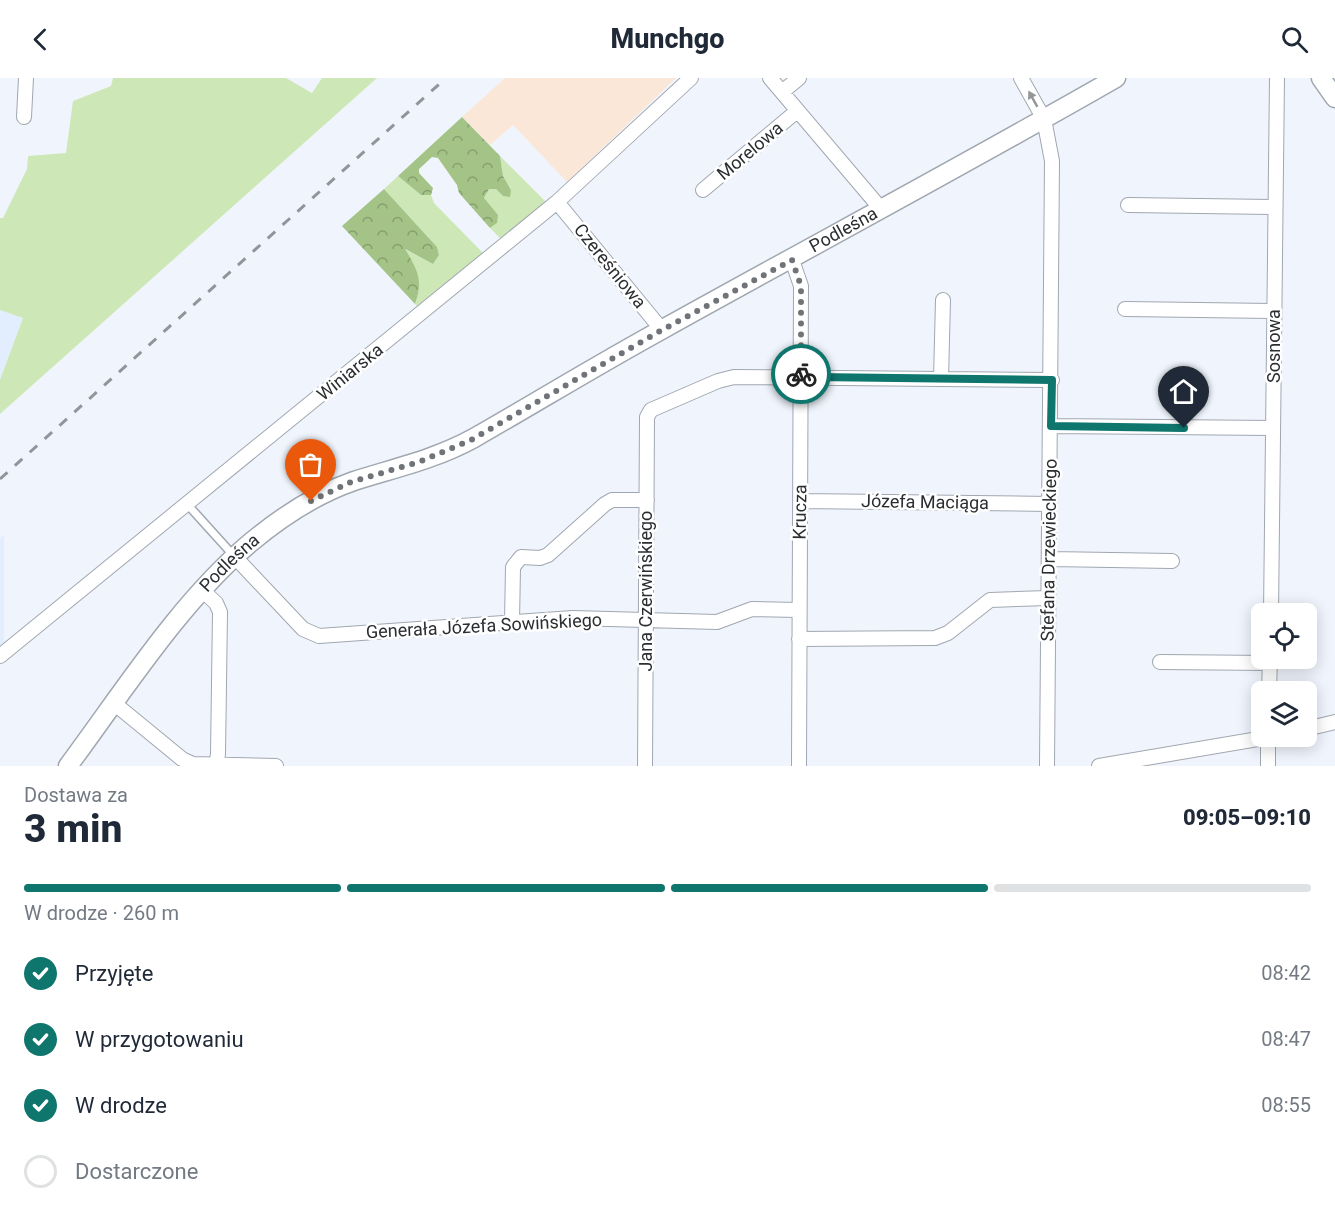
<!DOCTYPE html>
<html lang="pl">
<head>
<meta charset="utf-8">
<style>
	:root { --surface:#fff; --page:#f2f2f3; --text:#1f2937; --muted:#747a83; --line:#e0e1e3; --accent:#0f766e }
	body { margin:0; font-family:Roboto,sans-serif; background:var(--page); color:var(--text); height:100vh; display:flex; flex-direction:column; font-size:22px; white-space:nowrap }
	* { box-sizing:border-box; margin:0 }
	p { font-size:20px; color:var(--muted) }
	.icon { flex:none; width:33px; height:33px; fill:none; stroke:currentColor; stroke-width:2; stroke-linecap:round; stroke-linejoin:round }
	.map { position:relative; height:688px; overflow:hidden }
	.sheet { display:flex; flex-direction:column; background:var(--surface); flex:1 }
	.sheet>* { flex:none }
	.fabs { position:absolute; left:1251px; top:525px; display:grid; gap:12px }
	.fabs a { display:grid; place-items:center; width:66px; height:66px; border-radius:9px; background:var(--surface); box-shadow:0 3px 15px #0003; font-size:30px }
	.pin { position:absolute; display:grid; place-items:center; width:51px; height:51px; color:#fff; margin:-62px -26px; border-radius:50% 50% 50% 0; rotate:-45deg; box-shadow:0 0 6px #0007 }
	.pin .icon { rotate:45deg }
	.courier { position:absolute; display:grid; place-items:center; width:60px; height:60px; margin:-30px; border:4px solid #0f766e; border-radius:50%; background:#fff; color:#222; box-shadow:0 2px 8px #0007 }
	.headline em { font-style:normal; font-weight:800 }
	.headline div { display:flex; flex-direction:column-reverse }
	.headline { display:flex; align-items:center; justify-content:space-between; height:102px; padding:0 24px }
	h1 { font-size:39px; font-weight:800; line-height:45px }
	.bar { display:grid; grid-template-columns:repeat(4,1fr); gap:9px 6px; align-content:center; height:72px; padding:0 24px }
	.bar i { height:8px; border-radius:4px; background:var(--line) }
	.bar .on { background:var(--accent) }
	.bar p { grid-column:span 4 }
	ol { padding:0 24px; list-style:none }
	li { display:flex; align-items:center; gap:18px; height:66px }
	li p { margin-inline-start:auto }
	li .icon { padding:6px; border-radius:50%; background:var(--accent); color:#fff; stroke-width:4 }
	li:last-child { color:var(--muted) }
	li i { width:33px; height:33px; border:3px solid var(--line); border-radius:50% }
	header { display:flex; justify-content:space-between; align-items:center; height:78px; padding:0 24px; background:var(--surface); font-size:27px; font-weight:800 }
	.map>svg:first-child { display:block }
</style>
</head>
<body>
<header><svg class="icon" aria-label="back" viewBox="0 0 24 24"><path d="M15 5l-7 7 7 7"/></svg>Munchgo<svg class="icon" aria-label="search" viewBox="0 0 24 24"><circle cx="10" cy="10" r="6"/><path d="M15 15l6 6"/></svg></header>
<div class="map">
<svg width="1335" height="688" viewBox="0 0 1335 688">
	<defs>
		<pattern id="forest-crowns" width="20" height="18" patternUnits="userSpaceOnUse" patternTransform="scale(1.5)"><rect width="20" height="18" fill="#a4c386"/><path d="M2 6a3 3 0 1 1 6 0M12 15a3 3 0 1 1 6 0" fill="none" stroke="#869f6e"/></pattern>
	</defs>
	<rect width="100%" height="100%" fill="#f0f5fd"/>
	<path fill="#e2edfd" d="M0,232L23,240L0,302Z
		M4,457V565L0,568V460Z"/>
	<path fill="#fbe7d7" d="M505,0H676L567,104L513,47L490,67L462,39Z"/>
	<path fill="#cee7b6" d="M113,0H286L312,15L322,0H377L0,336V302L23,240L0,232V140H3L27,91L28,78L66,75L73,23L111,8Z
		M500,78L546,124L501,161L490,150L497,145L484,120L489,111H496L503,118L511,112L503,98Z
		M398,98L421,117H431L434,125L483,175L417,228L415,226C424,203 417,190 404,171L433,186L439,177L437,169L384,111Z"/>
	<path fill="url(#forest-crowns)" d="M462,39L500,78L503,98L511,112L510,119L503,118L496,111H489L484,120L498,137L497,145L490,150L459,115L457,107L438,80L432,79L419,91V95L433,110L431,117H421L398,98Z
		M384,111L437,169L439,177L433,186L405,171C417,191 424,202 415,226L342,148Z"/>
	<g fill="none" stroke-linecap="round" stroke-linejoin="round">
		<defs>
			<path id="lane" d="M187,426L234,478"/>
			<path id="street" d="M770,0L882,132
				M1021,0L1044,41L1052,83L1047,688
				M782,14L799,0
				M24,39L26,0
				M703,112L797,33
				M557,124L662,252
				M1128,127L1275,129
				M792,182L801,208L799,688
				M1125,231L1274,233
				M941,301L943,222
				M1051,348L1273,350
				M800,423L1050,426
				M235,479L303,551L319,558L573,540L717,544L752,531L799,532
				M1050,481L1172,483
				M202,512L216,525L220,534L218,676L216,688
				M1271,536L1277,0
				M512,544L513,489L521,479L540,480L548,477L605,426L612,422H647
				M799,561L935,560L948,555L990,522L1048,520
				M0,578L557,124L691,0
				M1160,584L1270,585
				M1269,614L1270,580
				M115,626L182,681L193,686L276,688
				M1306,651L1335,644
				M1268,658V688
				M645,688L647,339L651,332L718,303L734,299L1052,302
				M1099,688L1276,658"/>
			<g id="secondary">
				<path d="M1321,0L1335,20"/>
				<path id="s1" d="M68,688C123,614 180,524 250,465C280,440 316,416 354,403C395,390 436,381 474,360C537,324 599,286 663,251C814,167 966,86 1116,0"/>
			</g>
		</defs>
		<use href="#lane" stroke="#a1a7b0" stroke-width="10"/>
		<use href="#street" stroke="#a1a7b0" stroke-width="16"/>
		<use href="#secondary" stroke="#a1a7b0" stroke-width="21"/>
		<use href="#lane" stroke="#fff" stroke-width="7"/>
		<use href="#street" stroke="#fff" stroke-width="14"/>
		<use href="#secondary" stroke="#fff" stroke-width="18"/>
		<path stroke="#91959b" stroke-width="3" stroke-dasharray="10 10" stroke-linecap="butt" d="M0,401L446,0"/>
	</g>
	<defs><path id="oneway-solid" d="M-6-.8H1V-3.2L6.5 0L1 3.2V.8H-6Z" transform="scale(1.5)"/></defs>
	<use fill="#959698" href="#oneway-solid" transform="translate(1033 21) rotate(-119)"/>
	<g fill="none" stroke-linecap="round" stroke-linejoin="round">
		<path stroke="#707478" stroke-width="6" stroke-dasharray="0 10.8" d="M311,423L351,404L419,384L471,362L662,252L792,182L801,208V296"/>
		<path stroke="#0f766e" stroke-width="8" d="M801,296V298L814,299L1052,302L1051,348L1184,350"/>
	</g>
	<g text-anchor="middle" stroke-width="5" stroke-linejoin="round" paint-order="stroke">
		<g font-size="18" fill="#2b2e31" stroke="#fff">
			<text transform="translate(750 73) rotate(-40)" y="6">Morelowa</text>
			<text dy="6" stroke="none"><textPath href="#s1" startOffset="962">Podleśna</textPath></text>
			<text transform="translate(610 188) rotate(51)" y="6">Czereśniowa</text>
			<text transform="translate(1274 268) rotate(-90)" y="6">Sosnowa</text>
			<text transform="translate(350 294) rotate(-39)" y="6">Winiarska</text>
			<text transform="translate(925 424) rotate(1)" y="6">Józefa Maciąga</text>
			<text transform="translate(800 434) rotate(-89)" y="6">Krucza</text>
			<text transform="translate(1049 472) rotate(-89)" y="6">Stefana Drzewieckiego</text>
			<text dy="6" stroke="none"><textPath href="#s1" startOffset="260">Podleśna</textPath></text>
			<text transform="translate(646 513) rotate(-90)" y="6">Jana Czerwińskiego</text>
			<text transform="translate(484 548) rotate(-3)" y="6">Generała Józefa Sowińskiego</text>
		</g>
	</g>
</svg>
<div class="fabs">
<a><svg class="icon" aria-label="locate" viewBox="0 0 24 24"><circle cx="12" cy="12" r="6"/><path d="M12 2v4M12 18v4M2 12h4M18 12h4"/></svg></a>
<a><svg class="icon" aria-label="layers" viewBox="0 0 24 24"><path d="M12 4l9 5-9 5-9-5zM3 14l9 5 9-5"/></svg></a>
</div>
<div class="pin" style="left:311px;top:423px;background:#ea580c"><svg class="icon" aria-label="bag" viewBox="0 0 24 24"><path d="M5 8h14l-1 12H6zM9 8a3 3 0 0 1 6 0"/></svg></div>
<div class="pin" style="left:1184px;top:350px;background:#1f2937"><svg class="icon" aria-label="home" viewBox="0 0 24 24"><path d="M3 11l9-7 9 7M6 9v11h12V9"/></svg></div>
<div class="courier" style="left:801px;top:296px"><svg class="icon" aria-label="bike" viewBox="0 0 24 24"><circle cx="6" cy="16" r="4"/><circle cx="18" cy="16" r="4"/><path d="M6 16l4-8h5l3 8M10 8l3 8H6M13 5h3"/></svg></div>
</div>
<section class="sheet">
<div class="headline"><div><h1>3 min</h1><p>Dostawa za</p></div><em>09:05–09:10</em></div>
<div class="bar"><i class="on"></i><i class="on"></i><i class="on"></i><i></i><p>W drodze · 260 m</p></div>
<ol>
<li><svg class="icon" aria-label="check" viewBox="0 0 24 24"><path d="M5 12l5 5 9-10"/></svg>Przyjęte<p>08:42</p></li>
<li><svg class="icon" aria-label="check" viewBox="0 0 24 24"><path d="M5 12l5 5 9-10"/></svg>W przygotowaniu<p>08:47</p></li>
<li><svg class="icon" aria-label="check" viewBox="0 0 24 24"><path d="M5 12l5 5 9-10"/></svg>W drodze<p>08:55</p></li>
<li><i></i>Dostarczone</li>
</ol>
</section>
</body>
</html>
